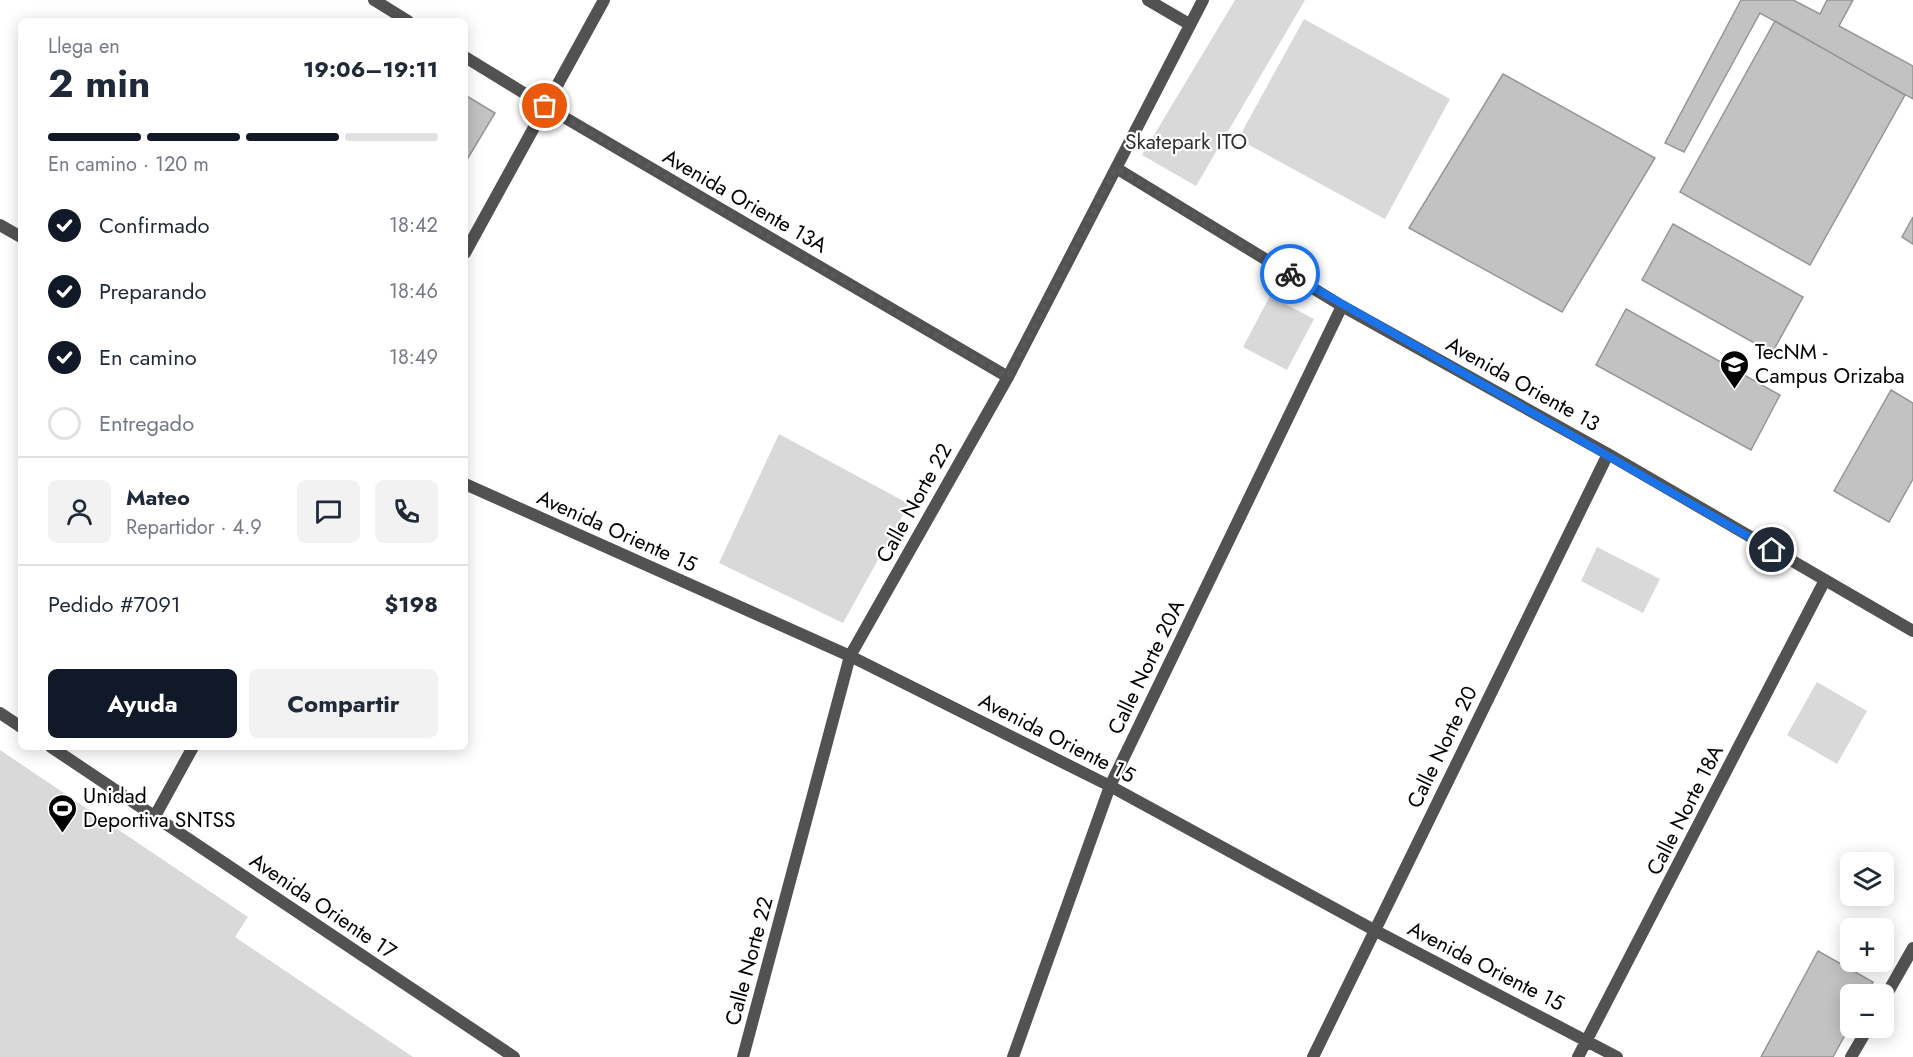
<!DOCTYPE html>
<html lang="es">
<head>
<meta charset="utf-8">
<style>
	:root { --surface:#fff; --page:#f2f2f3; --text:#1f2937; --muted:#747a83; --line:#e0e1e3; --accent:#111827 }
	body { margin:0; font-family:Jost,sans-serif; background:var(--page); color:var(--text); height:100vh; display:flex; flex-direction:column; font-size:22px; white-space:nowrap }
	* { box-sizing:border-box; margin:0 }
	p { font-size:20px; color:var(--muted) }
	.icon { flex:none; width:33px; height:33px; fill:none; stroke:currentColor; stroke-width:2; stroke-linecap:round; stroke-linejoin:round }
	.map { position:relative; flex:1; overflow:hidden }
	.side { position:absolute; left:18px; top:18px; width:450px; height:732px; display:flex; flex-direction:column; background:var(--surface); border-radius:9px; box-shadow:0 3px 15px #0003 }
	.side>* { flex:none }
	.tools { position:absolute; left:1840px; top:852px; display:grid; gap:12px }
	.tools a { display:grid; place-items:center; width:54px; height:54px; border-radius:9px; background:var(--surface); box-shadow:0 3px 15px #0003; font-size:30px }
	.pin { position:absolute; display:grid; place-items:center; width:51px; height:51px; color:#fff; margin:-26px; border:3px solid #fff; border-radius:50%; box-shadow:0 2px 6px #0007 }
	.courier { position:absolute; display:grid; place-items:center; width:60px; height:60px; margin:-30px; border:4px solid #1a73e8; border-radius:50%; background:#fff; color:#222; box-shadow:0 2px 8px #0007 }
	.head em { font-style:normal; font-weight:700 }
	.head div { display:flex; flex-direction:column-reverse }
	.head { display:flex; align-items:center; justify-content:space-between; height:102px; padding:0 30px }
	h1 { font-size:39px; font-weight:700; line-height:45px }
	.bar { display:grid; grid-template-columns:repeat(4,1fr); gap:9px 6px; align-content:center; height:72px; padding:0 30px }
	.bar i { height:8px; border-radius:4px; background:var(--line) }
	.bar .selected { background:var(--accent) }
	.bar p { grid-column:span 4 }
	.line { display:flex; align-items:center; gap:15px; padding:0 30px; border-top:2px solid var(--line) }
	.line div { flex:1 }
	.round { display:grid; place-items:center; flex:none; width:63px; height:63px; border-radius:9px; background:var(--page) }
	ol { padding:0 30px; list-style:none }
	li { display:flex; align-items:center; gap:18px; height:66px }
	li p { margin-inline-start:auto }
	li .icon { padding:6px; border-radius:50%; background:var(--accent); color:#fff; stroke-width:4 }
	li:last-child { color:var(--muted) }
	li i { width:33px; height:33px; border:3px solid var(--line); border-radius:50% }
	.action { display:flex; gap:12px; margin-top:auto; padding:12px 30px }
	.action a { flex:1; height:69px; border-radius:9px; background:var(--accent); color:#fff; font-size:24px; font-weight:700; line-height:69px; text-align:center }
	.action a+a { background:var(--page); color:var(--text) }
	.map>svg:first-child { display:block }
</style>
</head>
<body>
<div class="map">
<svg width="1913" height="1057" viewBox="0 0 1913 1057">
	<rect width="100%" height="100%" fill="#fff"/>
	<path fill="#d9d9d9" d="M1235,0H1305L1196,186L1142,155Z
		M1304,19L1450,99L1385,219L1238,139Z
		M1270,296L1314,319L1287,370L1243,347Z
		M779,434L909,504L843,623L719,563Z
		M1597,547L1660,579L1643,613L1581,581Z
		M1817,682L1867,711L1837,764L1787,735Z
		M0,750L248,917L235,937L413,1057H0Z"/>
	<path fill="#c2c2c2" stroke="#969696" stroke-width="1.5" d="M1741,0H1793L1820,14L1827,0H1853L1839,26L1913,66V99L1760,13L1684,152L1665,143Z
		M1775,21L1905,95L1810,265L1680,192Z
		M1503,74L1655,158L1562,312L1409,228Z
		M465,95L495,113L465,163Z
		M1913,217V244L1902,237Z
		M1673,224L1803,297L1772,353L1642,280Z
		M1626,309L1780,395L1751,450L1596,365Z
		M1891,390L1913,403V479L1889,522L1834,491Z
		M1818,951L1873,982L1867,994H1851V1024L1833,1057H1761Z"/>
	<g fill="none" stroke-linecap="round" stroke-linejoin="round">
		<path stroke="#525252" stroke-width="12" d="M374,0L408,21
			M1148,0L1189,24
			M465,57L545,106L1008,377
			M1116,168L1342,306L1608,454L1913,631
			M0,225L21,237
			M465,253L604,0
			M465,484L850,656L1110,786L1374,930L1617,1057
			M0,713L21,727
			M51,747L514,1057
			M155,816L193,747
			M1884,999L1913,948
			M743,1057L850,656L1008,377L1203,0
			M1013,1057L1110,786L1342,306
			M1313,1057L1608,454
			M1578,1057L1825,580
			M1851,1057L1868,1028"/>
	</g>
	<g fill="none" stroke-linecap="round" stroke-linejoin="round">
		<path stroke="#595959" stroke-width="6" stroke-dasharray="0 10.8" d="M545,106L1008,377L1116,168L1290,274"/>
		<path stroke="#1a73e8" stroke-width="8" d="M1290,274L1772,550"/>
	</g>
	<defs>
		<symbol id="university-pin" viewBox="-11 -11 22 30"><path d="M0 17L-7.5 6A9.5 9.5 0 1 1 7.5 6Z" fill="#000" stroke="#fff"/><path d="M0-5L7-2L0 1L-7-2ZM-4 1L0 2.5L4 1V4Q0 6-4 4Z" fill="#fff"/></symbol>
		<symbol id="stadium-pin" viewBox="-11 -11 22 30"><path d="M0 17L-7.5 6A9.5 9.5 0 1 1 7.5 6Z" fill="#000" stroke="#fff"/><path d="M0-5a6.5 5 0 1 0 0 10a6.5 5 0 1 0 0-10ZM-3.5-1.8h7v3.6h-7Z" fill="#fff"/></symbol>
	</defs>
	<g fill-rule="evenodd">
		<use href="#university-pin" x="1718" y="348" width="33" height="45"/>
		<use href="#stadium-pin" x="46" y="792" width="33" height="45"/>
	</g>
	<g text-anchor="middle" stroke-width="4.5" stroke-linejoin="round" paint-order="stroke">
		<g font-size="21" fill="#303030" stroke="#fff">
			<text x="1186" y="149">Skatepark ITO</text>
		</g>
		<g font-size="21" fill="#000" stroke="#fff">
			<text transform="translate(745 201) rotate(30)" y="7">Avenida Oriente 13A</text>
			<text transform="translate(1523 384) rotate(29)" y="7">Avenida Oriente 13</text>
			<text transform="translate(914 503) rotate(-61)" y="7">Calle Norte 22</text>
			<text transform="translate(617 531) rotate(24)" y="7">Avenida Oriente 15</text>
			<text transform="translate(1146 667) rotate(-64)" y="7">Calle Norte 20A</text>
			<text transform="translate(1057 738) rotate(27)" y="7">Avenida Oriente 15</text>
			<text transform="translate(1442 747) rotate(-64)" y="7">Calle Norte 20</text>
			<text transform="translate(1685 810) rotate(-63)" y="7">Calle Norte 18A</text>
			<text transform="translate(323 906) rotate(34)" y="7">Avenida Oriente 17</text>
			<text transform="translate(749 961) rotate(-75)" y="7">Calle Norte 22</text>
			<text transform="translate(1486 966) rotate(27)" y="7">Avenida Oriente 15</text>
		</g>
		<g font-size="21" fill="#000" stroke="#fff" text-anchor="start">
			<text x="1755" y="359">TecNM -<tspan x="1755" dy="24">Campus Orizaba</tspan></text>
			<text x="83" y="803">Unidad<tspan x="83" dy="24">Deportiva SNTSS</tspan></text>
		</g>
	</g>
</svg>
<div class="tools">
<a><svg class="icon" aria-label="layers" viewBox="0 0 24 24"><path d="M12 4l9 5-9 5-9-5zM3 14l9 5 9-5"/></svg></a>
<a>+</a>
<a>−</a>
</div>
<div class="pin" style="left:545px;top:106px;background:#ea580c"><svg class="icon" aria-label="bag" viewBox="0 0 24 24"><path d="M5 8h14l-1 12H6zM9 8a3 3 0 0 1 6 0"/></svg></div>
<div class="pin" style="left:1772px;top:550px;background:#1f2937"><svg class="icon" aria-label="home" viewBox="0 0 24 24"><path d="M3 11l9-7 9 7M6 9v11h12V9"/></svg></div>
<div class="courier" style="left:1290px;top:274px"><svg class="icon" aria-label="bike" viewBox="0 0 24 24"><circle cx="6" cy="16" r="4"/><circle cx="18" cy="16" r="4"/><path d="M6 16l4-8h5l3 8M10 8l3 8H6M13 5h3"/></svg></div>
<section class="side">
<div class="head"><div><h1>2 min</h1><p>Llega en</p></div><em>19:06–19:11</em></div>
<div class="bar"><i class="selected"></i><i class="selected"></i><i class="selected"></i><i></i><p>En camino · 120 m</p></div>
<ol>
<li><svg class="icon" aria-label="check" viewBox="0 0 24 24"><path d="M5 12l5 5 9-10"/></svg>Confirmado<p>18:42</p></li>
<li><svg class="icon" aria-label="check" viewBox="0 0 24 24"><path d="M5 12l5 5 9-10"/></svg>Preparando<p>18:46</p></li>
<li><svg class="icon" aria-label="check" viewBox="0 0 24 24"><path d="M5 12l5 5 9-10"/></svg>En camino<p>18:49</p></li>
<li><i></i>Entregado</li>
</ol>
<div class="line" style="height:108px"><a class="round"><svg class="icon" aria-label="person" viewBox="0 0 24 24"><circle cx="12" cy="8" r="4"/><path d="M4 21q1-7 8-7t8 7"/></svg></a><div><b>Mateo</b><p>Repartidor · 4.9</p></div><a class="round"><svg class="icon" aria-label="chat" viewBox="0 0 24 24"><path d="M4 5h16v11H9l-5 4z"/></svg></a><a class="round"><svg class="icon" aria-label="phone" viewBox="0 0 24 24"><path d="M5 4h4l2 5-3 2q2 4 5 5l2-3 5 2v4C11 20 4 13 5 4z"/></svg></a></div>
<div class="line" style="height:78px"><div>Pedido #7091</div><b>$198</b></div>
<div class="action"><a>Ayuda</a><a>Compartir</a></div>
</section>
</div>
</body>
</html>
